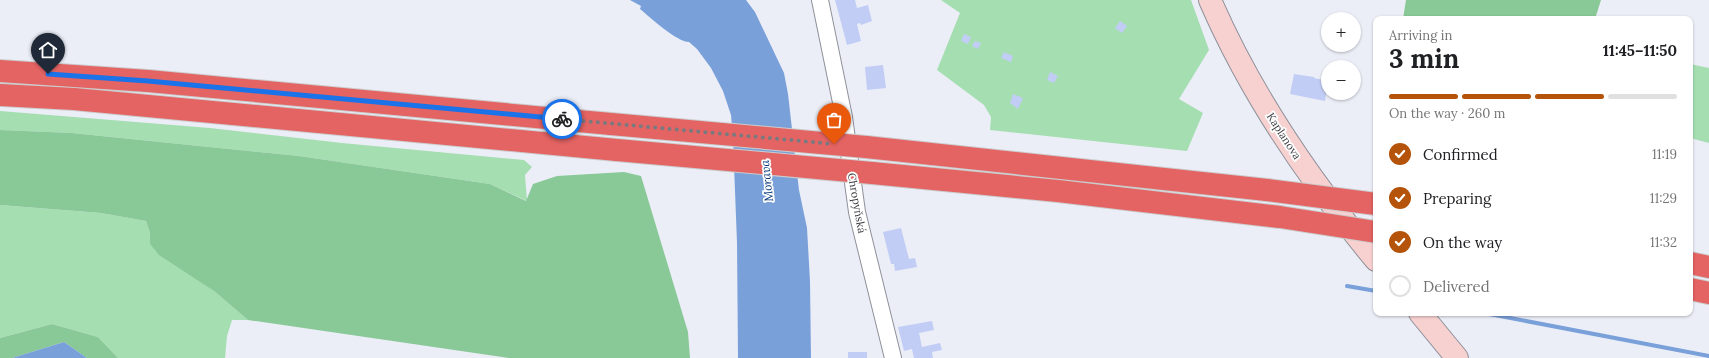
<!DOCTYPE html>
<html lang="en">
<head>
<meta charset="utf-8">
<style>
	:root { --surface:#fff; --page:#f6f6f6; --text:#202124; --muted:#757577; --line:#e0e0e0; --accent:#b45309 }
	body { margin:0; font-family:Lora,serif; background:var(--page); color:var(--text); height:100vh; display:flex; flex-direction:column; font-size:15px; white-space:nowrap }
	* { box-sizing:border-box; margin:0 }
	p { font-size:13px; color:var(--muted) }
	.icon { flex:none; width:22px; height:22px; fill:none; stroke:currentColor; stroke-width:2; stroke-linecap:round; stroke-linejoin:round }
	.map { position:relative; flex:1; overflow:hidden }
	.sheet { position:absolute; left:1373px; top:16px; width:320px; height:300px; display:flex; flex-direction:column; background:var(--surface); border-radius:8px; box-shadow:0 1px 3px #0004 }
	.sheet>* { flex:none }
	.tools { position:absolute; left:1321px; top:12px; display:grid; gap:8px }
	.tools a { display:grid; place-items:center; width:40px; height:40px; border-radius:50%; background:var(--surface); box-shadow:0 1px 3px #0004; font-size:20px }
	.pin { position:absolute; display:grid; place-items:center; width:34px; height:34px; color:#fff; margin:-41px -17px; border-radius:50% 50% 50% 0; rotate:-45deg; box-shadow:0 0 4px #0007 }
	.pin .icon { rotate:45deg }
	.courier { position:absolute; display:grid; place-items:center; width:40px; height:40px; margin:-20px; border:3px solid #1a73e8; border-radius:50%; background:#fff; color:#222; box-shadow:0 1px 5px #0007 }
	.overview em { font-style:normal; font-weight:700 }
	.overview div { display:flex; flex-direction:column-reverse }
	.overview { display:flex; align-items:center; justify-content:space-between; height:68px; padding:0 16px }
	h1 { font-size:26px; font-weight:700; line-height:30px }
	.bar { display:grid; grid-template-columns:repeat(4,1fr); gap:6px 4px; align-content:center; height:48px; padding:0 16px }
	.bar i { height:5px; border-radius:3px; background:var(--line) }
	.bar .selected { background:var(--accent) }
	.bar p { grid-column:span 4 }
	ol { padding:0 16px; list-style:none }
	li { display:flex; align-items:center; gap:12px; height:44px }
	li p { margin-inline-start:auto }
	li .icon { padding:4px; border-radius:50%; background:var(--accent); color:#fff; stroke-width:4 }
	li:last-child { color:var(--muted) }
	li i { width:22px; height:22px; border:2px solid var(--line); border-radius:50% }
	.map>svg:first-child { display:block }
</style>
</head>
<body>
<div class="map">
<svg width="1709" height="358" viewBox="0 0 1709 358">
	<rect width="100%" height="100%" fill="#ebeef7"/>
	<path fill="#a5deb1" d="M941,0H1191L1209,50L1179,99L1203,113L1187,151L990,130L991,117L984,105L937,70L960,13Z
		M1690,64L1709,68V143L1690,138Z
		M0,111L210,128L342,143L524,160L532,167L525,175L527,201L490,184L299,156L72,133L0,130Z
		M0,205L101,213L146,221L150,233V244L214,291L248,320H232L227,336L225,358H118L98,337L52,324L0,338Z"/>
	<path fill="#89c897" d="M1406,0H1601L1595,19H1403Z
		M0,130L72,133L299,156L490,184L526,201L533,184L557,176L624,172L641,176L688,332L690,358H509L248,320L214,291L159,255L150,244V233L146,221L101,213L0,205Z
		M52,324L98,337L118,358H87L64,342L12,358H0V338Z"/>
	<path fill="#7aa0da" d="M630,0H746L755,12L784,73L788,94L799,190L807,228L810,281L811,358H738L737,243L733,139L731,115L723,91L711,68L697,49L689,42C677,42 651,18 640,9L641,6Z
		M64,342L87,358H12Z"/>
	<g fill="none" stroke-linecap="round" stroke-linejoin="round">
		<path stroke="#7aa0da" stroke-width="4" d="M1347,286L1376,291
			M1484,313L1709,356"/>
	</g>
	<path fill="#c2cdf5" d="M835,0H855L857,8L868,5L872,21L861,25L860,23L857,24L861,41L847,45Z
		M1120,21L1127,26L1122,33L1115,28Z
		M964,34L971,37L968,44L961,41Z
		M975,41L981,43L978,49L972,46Z
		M1004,52L1013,56L1011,62L1001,58Z
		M883,65L886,88L867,90L865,67Z
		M1050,72L1058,76L1054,83L1047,80Z
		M1294,74L1314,77V78L1328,81L1325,101L1290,94Z
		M1013,94L1023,98L1018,109L1010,103Z
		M901,228L909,259L915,258L917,267L895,271L894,264H891L883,232Z
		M932,321L934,330L919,333L922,347L940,343L942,350L932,352L933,358H914L912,349L904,351L898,327Z
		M848,352H867V358H848Z"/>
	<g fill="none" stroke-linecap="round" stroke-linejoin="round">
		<defs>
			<path id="minor" d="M820,0L844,117L857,212L893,358"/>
			<path id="secondary" d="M1210,0C1251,95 1310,181 1376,260
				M1420,313L1457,358"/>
			<path id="motorway" d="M0,71L148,81L611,124
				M0,95L74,99L617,150
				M866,147L1267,190
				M872,173L1058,191L1280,217
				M1690,263L1709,267
				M1690,289L1709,293"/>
		</defs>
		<use href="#minor" stroke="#8f919a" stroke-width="18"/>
		<use href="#secondary" stroke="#8f919a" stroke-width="24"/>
		<use href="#motorway" stroke="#cccccd" stroke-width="24"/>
		<use href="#minor" stroke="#fff" stroke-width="16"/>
		<use href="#secondary" stroke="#f7d0d0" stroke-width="22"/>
		<use href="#motorway" stroke="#e46363" stroke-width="22"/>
		<defs>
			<path id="motorway-bridge" d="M611,124L866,147
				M617,150L872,173
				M1267,190L1376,204
				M1280,217L1376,232"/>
		</defs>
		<use href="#motorway-bridge" stroke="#cccccd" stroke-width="24" stroke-linecap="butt"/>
		<use href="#motorway-bridge" stroke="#e46363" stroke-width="22"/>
	</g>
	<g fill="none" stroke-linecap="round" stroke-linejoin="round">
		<path stroke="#797a80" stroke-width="4" stroke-dasharray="0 7.2" d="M562,119L834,144"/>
		<path stroke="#1a73e8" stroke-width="5" d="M48,74L148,81L562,119"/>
	</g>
	<g text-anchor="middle" stroke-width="3.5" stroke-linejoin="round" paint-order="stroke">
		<g font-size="11" fill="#3b3c40" stroke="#fff">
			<text transform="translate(1284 136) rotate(57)" y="4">Kaplanova</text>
			<text transform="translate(857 203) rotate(80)" y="4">Chropyňská</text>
		</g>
		<g font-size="12" font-style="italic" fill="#06367a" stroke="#fff">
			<text transform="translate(767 181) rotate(-96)" y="4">Morava</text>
		</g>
	</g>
</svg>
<div class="tools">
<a>+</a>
<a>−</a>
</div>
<div class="pin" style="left:834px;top:144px;background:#ea580c"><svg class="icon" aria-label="bag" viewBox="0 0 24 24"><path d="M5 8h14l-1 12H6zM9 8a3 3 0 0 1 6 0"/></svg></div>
<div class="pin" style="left:48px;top:74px;background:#1f2937"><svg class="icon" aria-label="home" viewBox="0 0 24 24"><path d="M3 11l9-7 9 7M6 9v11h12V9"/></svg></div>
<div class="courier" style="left:562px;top:119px"><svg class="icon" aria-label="bike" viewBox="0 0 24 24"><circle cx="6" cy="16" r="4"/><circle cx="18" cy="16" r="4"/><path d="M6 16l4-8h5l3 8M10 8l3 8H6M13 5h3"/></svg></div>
<section class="sheet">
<div class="overview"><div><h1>3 min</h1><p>Arriving in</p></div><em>11:45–11:50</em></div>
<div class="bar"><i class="selected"></i><i class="selected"></i><i class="selected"></i><i></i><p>On the way · 260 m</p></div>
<ol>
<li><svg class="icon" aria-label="check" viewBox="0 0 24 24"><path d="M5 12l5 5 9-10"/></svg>Confirmed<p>11:19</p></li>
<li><svg class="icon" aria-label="check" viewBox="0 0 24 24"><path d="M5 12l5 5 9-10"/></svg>Preparing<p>11:29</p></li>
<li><svg class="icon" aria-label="check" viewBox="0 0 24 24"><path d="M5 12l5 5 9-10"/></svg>On the way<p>11:32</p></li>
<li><i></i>Delivered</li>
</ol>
</section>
</div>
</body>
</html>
